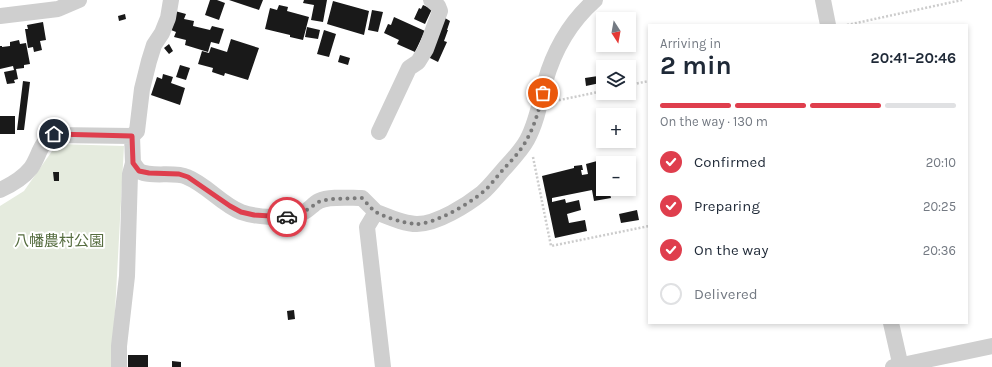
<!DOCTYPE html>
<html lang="en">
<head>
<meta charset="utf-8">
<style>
	:root { --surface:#fff; --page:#f2f2f3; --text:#1f2937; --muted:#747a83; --line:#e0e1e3; --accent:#df3e4d }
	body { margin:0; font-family:Karla,"Noto Sans JP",sans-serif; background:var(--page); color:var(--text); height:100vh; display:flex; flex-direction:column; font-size:15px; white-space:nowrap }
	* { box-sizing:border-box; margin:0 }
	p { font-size:13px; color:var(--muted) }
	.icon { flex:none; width:22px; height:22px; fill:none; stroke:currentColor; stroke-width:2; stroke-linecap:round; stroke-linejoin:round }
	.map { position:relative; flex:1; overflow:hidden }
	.sheet { position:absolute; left:648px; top:24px; width:320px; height:300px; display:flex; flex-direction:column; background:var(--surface); border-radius:0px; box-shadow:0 2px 6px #0003 }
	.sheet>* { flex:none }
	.needle { width:26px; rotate:169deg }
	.fabs { position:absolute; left:596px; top:12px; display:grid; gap:8px }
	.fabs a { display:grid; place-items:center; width:40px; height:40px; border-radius:0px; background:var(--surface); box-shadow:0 2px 6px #0003; font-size:20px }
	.pin { position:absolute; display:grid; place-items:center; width:34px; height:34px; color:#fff; margin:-17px; border:2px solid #fff; border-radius:50%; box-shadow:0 1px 4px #0007 }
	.courier { position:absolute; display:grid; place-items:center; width:40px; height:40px; margin:-20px; border:3px solid #df3e4d; border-radius:50%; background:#fff; color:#222; box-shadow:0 1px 5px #0007 }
	.head em { font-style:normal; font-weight:700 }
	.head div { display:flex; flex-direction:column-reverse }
	.head { display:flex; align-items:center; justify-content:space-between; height:68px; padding:0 12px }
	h1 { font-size:26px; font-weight:700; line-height:30px }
	.bar { display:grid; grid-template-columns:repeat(4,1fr); gap:6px 4px; align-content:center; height:48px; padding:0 12px }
	.bar i { height:5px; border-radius:3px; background:var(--line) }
	.bar .on { background:var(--accent) }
	.bar p { grid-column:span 4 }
	ol { padding:0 12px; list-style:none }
	li { display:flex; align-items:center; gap:12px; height:44px }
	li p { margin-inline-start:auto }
	li .icon { padding:4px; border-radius:50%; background:var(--accent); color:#fff; stroke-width:4 }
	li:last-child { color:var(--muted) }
	li i { width:22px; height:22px; border:2px solid var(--line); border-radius:50% }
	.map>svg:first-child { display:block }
</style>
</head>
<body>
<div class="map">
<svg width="992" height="367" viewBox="0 0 992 367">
	<rect width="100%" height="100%" fill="#fff"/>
	<path fill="#e5ebde" d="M57,144L124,146L112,367H0V206L24,191Z"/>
	<path fill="#191919" d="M210,0H217L225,3L219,20L205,15Z
		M229,0H263L259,10Z
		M304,0H327L323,22L311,20L314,5L303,3Z
		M333,1L369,11L364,35L327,24Z
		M279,5L288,7L287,11L309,17L303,40L290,37V35L265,29L270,8L277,10Z
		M423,5L432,9L425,24L414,19L419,8L421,9Z
		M372,10L383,12L378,32L368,30Z
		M175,11L186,14L184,19L194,21L193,26L210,30L212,26L224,29L219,44L211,42L208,52L185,45L186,40L174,37L176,32L171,30Z
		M125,14L126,19L119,21L118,16Z
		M394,17L425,31L415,52L397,44L399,40L384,33L388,24L391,25Z
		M445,18L450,21L447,30H448L444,41L447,42L438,62L428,57Z
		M43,22L46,40L40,41L42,50L34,52L33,47L28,48L25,29H28L27,25Z
		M307,27L320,30L318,39L305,37Z
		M324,30L336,34L329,57L317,54Z
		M231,39L259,48L248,80L225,73L224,76L212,72L213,68L198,64L202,51L209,53L211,47L227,52Z
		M19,40L20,44L26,43L30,64L24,65V68L16,69L18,79L14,80L15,83L7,84L4,72L14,70L13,66L0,69V46H2V47L10,46V42Z
		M169,44L173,51L169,54L164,48Z
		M340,55L350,58L348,65L338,62Z
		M180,65L190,68L186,80L176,77Z
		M163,74L173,77L171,83L185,88L180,105L151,95L157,77L162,79Z
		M598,76L600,83L586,86L585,78Z
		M23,81L30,82L24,130H17Z
		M0,116H15V134H0Z
		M597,161L599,171L603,170V189H609L611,198L594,201L592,190L552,198V202L565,199L566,203L579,200L581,210L567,214L569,223L585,220L587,231L555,238L542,176L574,168V166L582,165L583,170H581L582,175L588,174L586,164Z
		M53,172H59V181H54Z
		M637,210L639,220L621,223L619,214Z
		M294,310L295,319L288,320L287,311Z
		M128,355H148V367H128Z
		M172,361L181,362V367H172Z"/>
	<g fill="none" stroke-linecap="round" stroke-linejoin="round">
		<path stroke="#ccc" stroke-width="2.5" stroke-dasharray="2 2" stroke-linecap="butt" d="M847,25L962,0
			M629,85L649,81
			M555,101L603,91
			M533,157L551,246L649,226"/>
		<path stroke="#cfcfcf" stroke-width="16" d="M823,0L828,25
			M0,16L58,9L79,0
			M379,132L409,68L418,62L426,49L440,11L438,6L431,0
			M133,163C135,165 137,169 139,171C151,178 174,171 187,177C207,185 221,204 241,212C255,217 288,220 302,213C308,211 313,204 319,201C329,196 350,198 362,198L376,212
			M0,190C11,185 23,178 31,168C40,155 39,143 54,135L132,136
			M891,323L901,367
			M119,367V346L127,276L130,174L133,163L132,136L137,131L142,89L149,61L154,45L162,33L168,18L171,0
			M383,367L368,236L367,227L376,212C389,217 404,224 417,224C437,224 467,205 482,193C490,186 496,178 503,170C511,161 521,151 527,140C537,122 540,101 545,82C554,50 570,22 595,0
			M893,367L992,346"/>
	</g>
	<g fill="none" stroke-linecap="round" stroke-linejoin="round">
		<path stroke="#7a7a7a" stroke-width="4" stroke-dasharray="0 7.2" d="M287,217L302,213L320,201L331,199L362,198C366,202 370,207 374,211C383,217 404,223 415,224C433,225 469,204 483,192C490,186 495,179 501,172C510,162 521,151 527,139C535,125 539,109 543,93"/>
		<path stroke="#df3e4d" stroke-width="5" d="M54,134L132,136L133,163L139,171L149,173L179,174L188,177L230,206L241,212L254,215L287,217"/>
	</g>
	<g text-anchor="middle" stroke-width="4" stroke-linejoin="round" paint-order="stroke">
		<g font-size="15" fill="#566d40" stroke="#fff">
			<text x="59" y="246">八幡農村公園</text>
		</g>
	</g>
</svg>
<div class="fabs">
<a><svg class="needle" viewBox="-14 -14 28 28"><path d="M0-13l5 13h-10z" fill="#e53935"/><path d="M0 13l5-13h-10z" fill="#747a83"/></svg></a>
<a><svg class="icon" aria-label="layers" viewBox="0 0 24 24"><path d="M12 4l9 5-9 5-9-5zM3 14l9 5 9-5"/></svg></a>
<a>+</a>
<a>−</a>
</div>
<div class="pin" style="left:543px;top:93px;background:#ea580c"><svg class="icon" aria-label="bag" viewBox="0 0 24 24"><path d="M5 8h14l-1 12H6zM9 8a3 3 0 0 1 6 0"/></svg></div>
<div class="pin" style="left:54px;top:134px;background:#1f2937"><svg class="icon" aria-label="home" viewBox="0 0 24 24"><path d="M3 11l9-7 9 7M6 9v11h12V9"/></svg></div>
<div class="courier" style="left:287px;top:217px"><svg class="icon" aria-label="car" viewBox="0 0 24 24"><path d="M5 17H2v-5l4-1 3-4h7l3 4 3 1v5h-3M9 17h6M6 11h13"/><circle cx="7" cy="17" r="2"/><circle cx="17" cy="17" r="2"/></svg></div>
<section class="sheet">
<div class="head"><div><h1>2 min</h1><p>Arriving in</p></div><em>20:41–20:46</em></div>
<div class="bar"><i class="on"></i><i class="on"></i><i class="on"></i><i></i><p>On the way · 130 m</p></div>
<ol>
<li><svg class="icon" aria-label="check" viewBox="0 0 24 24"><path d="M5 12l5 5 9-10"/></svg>Confirmed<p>20:10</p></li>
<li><svg class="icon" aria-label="check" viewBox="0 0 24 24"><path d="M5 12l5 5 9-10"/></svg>Preparing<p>20:25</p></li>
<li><svg class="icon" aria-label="check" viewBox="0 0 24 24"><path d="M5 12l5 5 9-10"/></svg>On the way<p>20:36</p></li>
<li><i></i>Delivered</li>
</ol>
</section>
</div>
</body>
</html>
